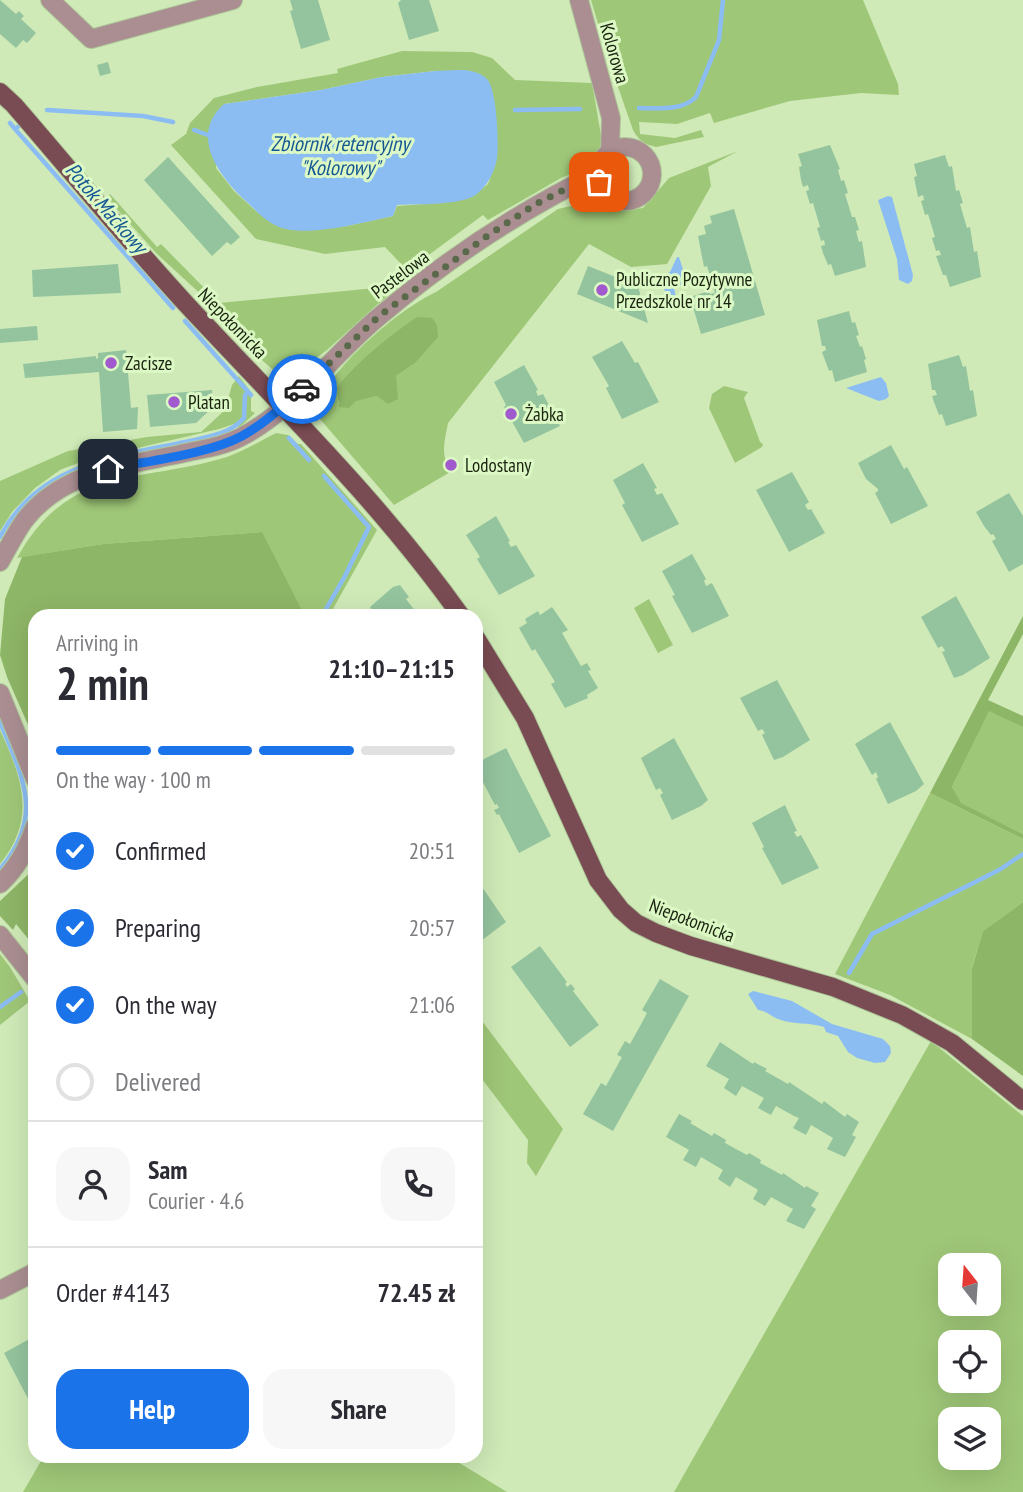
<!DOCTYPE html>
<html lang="en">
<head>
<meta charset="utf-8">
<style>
	:root { --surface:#fff; --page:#f7f7f7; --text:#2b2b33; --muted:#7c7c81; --line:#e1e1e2; --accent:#1a73e8 }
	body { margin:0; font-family:"PT Sans Narrow",sans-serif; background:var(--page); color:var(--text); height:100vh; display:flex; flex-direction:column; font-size:26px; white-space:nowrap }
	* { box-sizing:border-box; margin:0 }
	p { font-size:23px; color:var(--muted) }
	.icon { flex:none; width:38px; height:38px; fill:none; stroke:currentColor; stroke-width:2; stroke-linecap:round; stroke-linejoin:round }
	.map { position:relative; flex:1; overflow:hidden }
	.panel { position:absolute; left:28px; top:609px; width:455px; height:854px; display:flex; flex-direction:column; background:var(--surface); border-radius:21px; box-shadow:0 7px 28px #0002 }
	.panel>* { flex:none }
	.needle { width:46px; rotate:343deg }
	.fabs { position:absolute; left:938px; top:1253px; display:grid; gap:14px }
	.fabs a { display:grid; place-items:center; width:63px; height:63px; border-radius:14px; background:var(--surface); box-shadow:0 7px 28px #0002; font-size:35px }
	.pin { position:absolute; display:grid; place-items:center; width:60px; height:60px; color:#fff; margin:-30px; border-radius:14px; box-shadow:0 4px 10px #0006 }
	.courier { position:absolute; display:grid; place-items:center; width:70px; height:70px; margin:-35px; border:5px solid #1a73e8; border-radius:50%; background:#fff; color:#222; box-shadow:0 2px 9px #0007 }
	.summary em { font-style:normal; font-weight:700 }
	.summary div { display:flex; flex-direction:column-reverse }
	.summary { display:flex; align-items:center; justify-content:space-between; height:119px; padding:0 28px }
	h1 { font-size:46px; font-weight:700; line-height:52px }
	.bar { display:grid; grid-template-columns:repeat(4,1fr); gap:10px 7px; align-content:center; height:84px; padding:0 28px }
	.bar i { height:9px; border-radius:5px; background:var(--line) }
	.bar .on { background:var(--accent) }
	.bar p { grid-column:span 4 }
	.line { display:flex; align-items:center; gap:18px; padding:0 28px; border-top:2px solid var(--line) }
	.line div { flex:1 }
	.round { display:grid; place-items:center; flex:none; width:74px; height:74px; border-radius:21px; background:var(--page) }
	ol { padding:0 28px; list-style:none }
	li { display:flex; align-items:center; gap:21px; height:77px }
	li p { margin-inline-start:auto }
	li .icon { padding:7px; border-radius:50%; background:var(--accent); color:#fff; stroke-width:4 }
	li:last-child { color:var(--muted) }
	li i { width:38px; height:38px; border:4px solid var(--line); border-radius:50% }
	.button { display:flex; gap:14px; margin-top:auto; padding:14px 28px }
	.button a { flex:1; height:80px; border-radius:21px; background:var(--accent); color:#fff; font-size:28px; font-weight:700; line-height:80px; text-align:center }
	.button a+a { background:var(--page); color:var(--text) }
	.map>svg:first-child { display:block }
</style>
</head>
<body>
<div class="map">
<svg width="1023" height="1492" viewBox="0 0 1023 1492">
	<rect width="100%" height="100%" fill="#cfeab7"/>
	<path fill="#9fc778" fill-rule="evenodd" d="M591,0H863L898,84L899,95L861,93L790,101L714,123L710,113L677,124L639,122L640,134L675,138L701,130L704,137L656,147C646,145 638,140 633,130L610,64Z
		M402,51L472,52L492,58L515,80L592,83L602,141L600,149L584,169L561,178L488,220L483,215L415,265L419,271L379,303L327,350L297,372L284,376L279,375L264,362L205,298L157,254L107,198L110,194L157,247L161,244L219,303L386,287L407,270L385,247L325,254L256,239L171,145L186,134L190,123L214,98L257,87L338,73L337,69ZM435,71H472L495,110L497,158L488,184L472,197L439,203L397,206L393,216L347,226L309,230L257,212L234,191L216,168L224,104L321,90L382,77Z
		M738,151L708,167L711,186L667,264L631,267L589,244L448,423C445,440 439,457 452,471L394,505L320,419L318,404C333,366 399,309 436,292L558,209L593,201L619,211L643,208L669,178ZM414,364L396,376L377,396L338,404L339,393Z
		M239,376L251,392V411L255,413L239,428L234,424L219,429L86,460L60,470L35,488L12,512L0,531V481L68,451L147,437L201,432L225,410L232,385Z
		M724,386L748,392L744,398L760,442L763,444L762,447L735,463L709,408L712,394Z
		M276,433L288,435L298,444H301L377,530L329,616H305L261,532L103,544L17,558C69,464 138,484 227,457C244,451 260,441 276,433Z
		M649,599L673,645L658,653L634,608Z
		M989,710L1023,727V834L960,803L952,787Z
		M0,730C22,778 37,818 0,864Z
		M930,793L1023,839V902L983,931L972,967V1039L890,995L835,974Z
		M0,954L10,967L30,1001L0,1025Z
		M476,1013L563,1129L536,1176L527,1163L528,1140L476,1071Z
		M931,1041L1023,1116V1492H674ZM950,1265H989V1304H950ZM950,1342H989V1381H950ZM950,1419H989V1458H950Z
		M44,1456H448L507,1492H23Z"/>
	<path fill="#8eb667" d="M417,317L432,318L437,325L438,337L414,364L396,376L398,399L388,404L377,396L356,401L349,408L339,407L337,387C359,360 388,337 417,317Z
		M262,532L305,616H35V733L29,727L7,677L0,655L5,599L22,557L103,544Z
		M1023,616V634L988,700L1023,716V727L989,711L952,787L961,803L1023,834V839L930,793Z
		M35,868V947L16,924L13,930L0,916V901Z
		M1023,902V1076L972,1039V968L983,931Z"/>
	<path fill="#8cbdf2" d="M435,71C451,71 474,66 487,79C497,90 499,143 497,158C495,172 485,191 472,197C456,205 416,204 397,205L393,216C364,222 305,239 277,226C266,221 256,211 248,203C220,178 188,136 224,104L321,90L382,77Z
		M888,196L892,197L913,275L912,281L908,284L899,280L897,259L878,200Z
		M677,257H679L687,282L674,288L677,301L675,302L666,296L661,277L670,272Z
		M881,377L886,383L889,396L886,399L879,401L846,388Z
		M753,991L792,1001L832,1024L883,1039L890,1046L891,1053L885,1062L875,1063L857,1058L848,1052L838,1036L826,1032L824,1027C809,1022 792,1025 778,1019C770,1016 767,1011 758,1010L748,994Z"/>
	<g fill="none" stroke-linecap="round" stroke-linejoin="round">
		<path stroke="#8cbdf2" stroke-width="4.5" d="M639,108C657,108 683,111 696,97L719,40L723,0
			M47,110L143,116L173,122
			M515,110L580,109
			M10,123L15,129L19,126
			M15,129L173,308
			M194,130L208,135
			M185,321L251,395
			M289,438L309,460
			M0,537C38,464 113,457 185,442C206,437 229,435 244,418L245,395L248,392
			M322,616L345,576L369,527L324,476
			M0,722C23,778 45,817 0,869
			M849,973L872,934L999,870L1023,854
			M0,1007L21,992"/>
	</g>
	<path fill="#94c49e" d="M0,0L16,14L19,11L24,16L21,19L36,33L27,43L23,40L16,48L0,34Z
		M290,0H318L330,40L301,49L290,11L293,10Z
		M401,0H429L439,31L409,40L398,3Z
		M108,62L111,73L100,76L97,65Z
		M830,145L840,169L838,170L841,181L844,180L848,193L845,194L852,217H855L859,230L856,231L859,242L862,241L866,267L835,276L831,264L828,265L823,253L821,246L825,245L824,240L821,241L817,228L820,227L813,203L810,204L806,191L809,190L808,185L803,187L801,180L799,167L802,166L798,154Z
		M945,155L949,167L952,166L956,191L959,190L963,203L960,204L967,228L970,227L974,252L977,251L981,277L950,287L946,275H943L936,256L941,255L939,250L936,251L932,238L935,237L928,214L925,215L921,201L924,200L923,195L918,197L914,177L917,176L914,164Z
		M168,157L240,237L231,245L227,242L212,256L144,180Z
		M734,209L765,315L701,334L690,297L709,291L710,294L715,293L707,266L704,267L698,236L706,234L704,226L712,223L710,216Z
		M118,264L121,293L33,297L32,270Z
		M588,266L638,286L648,323L577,294Z
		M849,311L852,323L855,322L859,335L856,336L859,344L860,347L862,346L866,359L864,360L867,372L835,382L832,370L829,371L822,352L826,350L825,346H822L817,320Z
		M37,326L38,340L0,343V329Z
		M622,341L635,363L638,362L659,402L622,419L606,388L609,386L592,357Z
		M126,350L131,408L138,407L137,429L103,432L99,372L25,378L23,364L96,356V359L98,358V353Z
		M959,355L963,367L966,366L970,391L973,390L977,416L946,426L942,414L939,415L934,402L932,396L937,395L935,390H932L928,364Z
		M524,365L538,390L536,391L538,396L543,394L560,426L524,443L504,407L506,405L494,382Z
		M212,390L214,410H210L196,423L150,427L147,395Z
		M891,445L904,469L907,467L928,506L891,524L875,493L878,491V489L866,479L858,463Z
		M643,463L657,488L654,489L657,495L662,493L679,524L642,542L622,505L625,503L613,480Z
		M792,472L809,502L805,505L808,510L811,509L825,533L789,552L756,490Z
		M1009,493L1023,516V564L1009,572L992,541L996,539L995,537L993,534L991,535L984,526L976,512Z
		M496,516L510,541L508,542L511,547L516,545L535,576L499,595L477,559L480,557L466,535Z
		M692,554L706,579L704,581L706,586L712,583L729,616L692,633L672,596L675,595L662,571Z
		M400,585L409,597L406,599L419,616H376L370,607L393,587Z
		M956,596L990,658L963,675L954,678L942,652L945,651L944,649L942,646L938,648L921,617Z
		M552,607L568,630L562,633L581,666L587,663L591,670L588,671L598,688L587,695L588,698L565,708L551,684L555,682L535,649L532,651L519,628L527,623L525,619L538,611L540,615Z
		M777,680L810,740L783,757L774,760L762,735L765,733L762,729L758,731L740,698Z
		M890,722L924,784L916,791L888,804L876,779L878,777L876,772L872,775L855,744Z
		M674,738L708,800L701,806L672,820L660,795L663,793L660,788L656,790L641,758Z
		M506,748L551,836L519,853L499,814L497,815L494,810L499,808L497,804L495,805L476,769V763Z
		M785,805L797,831L794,832L797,837L801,835L819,868L782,885L762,848L764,847L752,823Z
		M478,881L506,922L477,944L476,883Z
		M540,946L567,982L565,984L567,987L571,984L575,989L573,991L599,1025L570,1047L511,967Z
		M660,979L689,996L613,1131L583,1114L601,1083L606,1086L622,1057L617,1055L625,1041L630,1044L639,1028L647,1013L642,1010Z
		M720,1042L753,1064L754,1062L767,1069L765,1071L788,1084L789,1082L822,1104L824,1101L845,1117L847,1114L859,1122L852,1135L856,1137L845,1157L827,1149L833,1138L811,1125L806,1135L793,1128L799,1118L794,1116L776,1106L771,1115L758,1108L764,1098L742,1086L736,1096L724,1088L729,1079L706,1066Z
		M679,1114L692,1121L690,1123L712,1136L714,1133L726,1140L725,1143L747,1155L749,1153L761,1160L760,1163L782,1175L783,1173L805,1188L806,1186L819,1193L811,1206L816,1209L804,1229L786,1221L793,1209L789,1207L771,1197L765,1206L753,1199L758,1190L755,1188L736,1177L730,1187L718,1179L723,1170L701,1157L696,1167L683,1160L689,1150L666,1137Z
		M33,1337L35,1341V1412L4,1353Z"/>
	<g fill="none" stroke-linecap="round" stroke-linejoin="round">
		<defs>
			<path id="minor" d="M50,0L91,39L233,0
				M579,0L611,118L610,151
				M598 174a27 27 0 1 1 54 0a27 27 0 1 1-54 0Z
				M0,562C8,548 15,534 24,521C62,471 124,466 180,454C201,449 222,447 241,437C294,410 335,352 381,315C447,259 520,211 597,173
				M0,693L35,779
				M0,884C18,867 27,849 35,826
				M0,935L35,979
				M0,1290L35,1272"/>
			<path id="major" d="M0,92L14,105C72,172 128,241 188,306C282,407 381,503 461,616
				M476,638L525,718L598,880L621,910L636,923L656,933L691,946L833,987L902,1015L952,1043L1023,1101"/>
		</defs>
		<use href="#minor" stroke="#aec699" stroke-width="20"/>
		<use href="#major" stroke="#aec699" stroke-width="20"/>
		<use href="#minor" stroke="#aa8e91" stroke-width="18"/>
		<use href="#major" stroke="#794b52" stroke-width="18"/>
	</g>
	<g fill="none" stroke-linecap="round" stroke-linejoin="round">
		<path stroke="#59694a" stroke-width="7" stroke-dasharray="0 12.6" d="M302,389L379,316L487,236L536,204L597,173L599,182"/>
		<path stroke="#1a73e8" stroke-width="9" d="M108,469C146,461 209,454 242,436C264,424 283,406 302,389"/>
	</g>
	<g fill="#a15ace" stroke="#dcf8c4" stroke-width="2.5">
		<circle cx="602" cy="290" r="7"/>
		<circle cx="111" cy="363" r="7"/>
		<circle cx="174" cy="402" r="7"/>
		<circle cx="511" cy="414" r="7"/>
		<circle cx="451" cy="465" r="7"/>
	</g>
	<g text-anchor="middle" stroke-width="6" stroke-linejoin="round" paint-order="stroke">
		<g font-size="19" fill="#1a2310" stroke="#dcf8c4">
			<text transform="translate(615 53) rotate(74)" y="7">Kolorowa</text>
			<text transform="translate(400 274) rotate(-37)" y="7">Pastelowa</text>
			<text transform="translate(233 323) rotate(46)" y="7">Niepołomicka</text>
			<text transform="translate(692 920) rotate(21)" y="7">Niepołomicka</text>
		</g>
		<g font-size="19" fill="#1a2310" stroke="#dcf8c4" text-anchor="start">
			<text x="616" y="286">Publiczne Pozytywne<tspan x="616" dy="22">Przedszkole nr 14</tspan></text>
			<text x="125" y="370">Zacisze</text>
			<text x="188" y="409">Platan</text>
			<text x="525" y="421">Żabka</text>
			<text x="465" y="472">Lodostany</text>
		</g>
		<g font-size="21" font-style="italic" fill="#145792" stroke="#dcf8c4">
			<text x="340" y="151">Zbiornik retencyjny<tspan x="340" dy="24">"Kolorowy"</tspan></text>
			<text transform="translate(106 208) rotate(49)" y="7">Potok Maćkowy</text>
		</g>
	</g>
</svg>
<div class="fabs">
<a><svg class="needle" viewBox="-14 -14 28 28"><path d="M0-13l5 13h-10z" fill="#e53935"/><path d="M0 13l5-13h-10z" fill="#7c7c81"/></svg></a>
<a><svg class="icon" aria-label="locate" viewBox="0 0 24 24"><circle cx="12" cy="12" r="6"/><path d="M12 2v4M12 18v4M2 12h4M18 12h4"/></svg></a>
<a><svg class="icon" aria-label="layers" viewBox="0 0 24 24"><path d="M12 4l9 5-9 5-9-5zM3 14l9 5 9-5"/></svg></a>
</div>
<div class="pin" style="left:599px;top:182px;background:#ea580c"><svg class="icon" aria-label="bag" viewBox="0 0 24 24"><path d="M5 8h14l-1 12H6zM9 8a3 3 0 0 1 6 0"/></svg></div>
<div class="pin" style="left:108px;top:469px;background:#1f2937"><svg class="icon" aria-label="home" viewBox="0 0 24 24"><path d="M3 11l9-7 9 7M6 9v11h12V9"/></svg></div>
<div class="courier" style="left:302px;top:389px"><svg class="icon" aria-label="car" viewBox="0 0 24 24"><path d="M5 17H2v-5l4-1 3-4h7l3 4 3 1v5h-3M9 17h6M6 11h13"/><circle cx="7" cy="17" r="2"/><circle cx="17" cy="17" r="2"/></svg></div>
<section class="panel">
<div class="summary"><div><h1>2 min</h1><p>Arriving in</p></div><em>21:10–21:15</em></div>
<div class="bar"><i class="on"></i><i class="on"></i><i class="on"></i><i></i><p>On the way · 100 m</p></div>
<ol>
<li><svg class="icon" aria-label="check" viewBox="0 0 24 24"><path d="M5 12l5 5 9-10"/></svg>Confirmed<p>20:51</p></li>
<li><svg class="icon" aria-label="check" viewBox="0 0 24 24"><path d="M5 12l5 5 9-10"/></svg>Preparing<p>20:57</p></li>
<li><svg class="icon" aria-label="check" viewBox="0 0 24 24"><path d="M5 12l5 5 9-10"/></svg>On the way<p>21:06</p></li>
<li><i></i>Delivered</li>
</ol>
<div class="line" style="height:126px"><a class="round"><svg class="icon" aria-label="person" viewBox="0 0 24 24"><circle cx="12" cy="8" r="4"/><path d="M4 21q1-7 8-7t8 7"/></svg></a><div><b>Sam</b><p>Courier · 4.6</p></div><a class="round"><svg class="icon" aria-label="phone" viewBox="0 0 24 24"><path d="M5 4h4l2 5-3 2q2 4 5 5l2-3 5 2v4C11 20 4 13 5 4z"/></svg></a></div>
<div class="line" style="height:91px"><div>Order #4143</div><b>72.45 zł</b></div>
<div class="button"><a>Help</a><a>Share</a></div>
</section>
</div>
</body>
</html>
